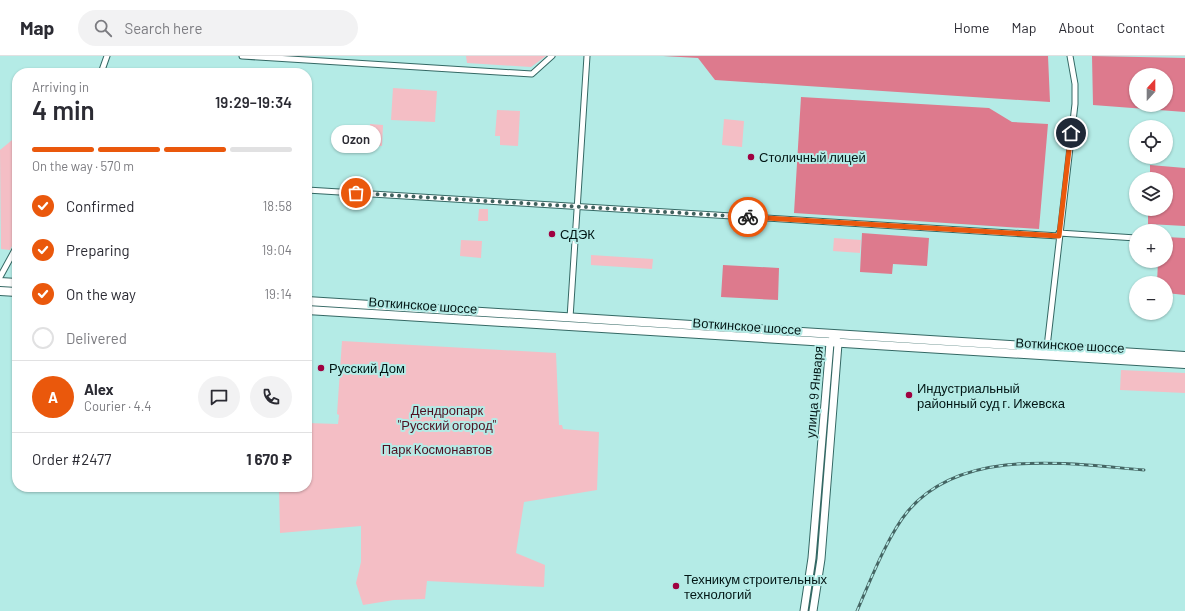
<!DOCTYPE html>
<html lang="en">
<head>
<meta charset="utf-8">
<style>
	:root { --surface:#fff; --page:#f2f2f3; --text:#2b2b33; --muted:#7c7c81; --line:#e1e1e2; --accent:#ea580c }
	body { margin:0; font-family:Barlow,sans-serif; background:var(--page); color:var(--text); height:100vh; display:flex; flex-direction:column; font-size:15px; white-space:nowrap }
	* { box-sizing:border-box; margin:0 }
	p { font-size:13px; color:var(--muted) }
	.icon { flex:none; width:22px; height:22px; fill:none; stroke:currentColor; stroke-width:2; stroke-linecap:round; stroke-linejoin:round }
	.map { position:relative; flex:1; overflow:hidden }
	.drawer { position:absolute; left:12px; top:12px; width:300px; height:424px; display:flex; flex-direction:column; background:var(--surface); border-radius:16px; box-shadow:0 1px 3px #0004 }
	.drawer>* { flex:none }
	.needle { width:26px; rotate:21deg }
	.buttons { position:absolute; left:1129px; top:12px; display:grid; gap:8px }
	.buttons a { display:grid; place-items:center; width:44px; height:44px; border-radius:50%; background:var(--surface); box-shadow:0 1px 3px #0004; font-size:20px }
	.pin { position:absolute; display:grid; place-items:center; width:34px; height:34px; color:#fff; margin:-17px; border:2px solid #fff; border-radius:50%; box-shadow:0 1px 4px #0007 }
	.courier { position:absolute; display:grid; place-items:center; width:40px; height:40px; margin:-20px; border:3px solid #ea580c; border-radius:50%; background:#fff; color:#222; box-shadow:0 1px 5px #0007 }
	.bubble { position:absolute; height:28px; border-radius:14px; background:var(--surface); box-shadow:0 1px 3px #0004; font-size:13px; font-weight:600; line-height:28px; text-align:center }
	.summary em { font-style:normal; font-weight:600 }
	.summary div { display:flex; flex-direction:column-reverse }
	.summary { display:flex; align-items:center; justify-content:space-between; height:68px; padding:0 20px }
	h1 { font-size:26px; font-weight:600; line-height:30px }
	.bar { display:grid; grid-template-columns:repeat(4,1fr); gap:6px 4px; align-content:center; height:48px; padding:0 20px }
	.bar i { height:5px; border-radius:3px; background:var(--line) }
	.bar .active { background:var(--accent) }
	.bar p { grid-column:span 4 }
	.line { display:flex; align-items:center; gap:10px; padding:0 20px; border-top:1px solid var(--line) }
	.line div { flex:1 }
	.round { display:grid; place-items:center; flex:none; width:42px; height:42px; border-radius:21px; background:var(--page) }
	ol { padding:0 20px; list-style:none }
	li { display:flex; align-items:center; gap:12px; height:44px }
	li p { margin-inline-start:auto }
	li .icon { padding:4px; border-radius:50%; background:var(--accent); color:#fff; stroke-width:4 }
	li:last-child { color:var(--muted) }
	li i { width:22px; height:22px; border:2px solid var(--line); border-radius:50% }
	header { display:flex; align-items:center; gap:24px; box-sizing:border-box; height:56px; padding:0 20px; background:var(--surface); border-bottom:1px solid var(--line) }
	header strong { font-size:19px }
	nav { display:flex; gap:22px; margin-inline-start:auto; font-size:14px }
	.search { width:280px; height:36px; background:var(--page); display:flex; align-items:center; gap:10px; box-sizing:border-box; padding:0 14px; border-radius:22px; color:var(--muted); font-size:15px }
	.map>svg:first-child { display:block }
</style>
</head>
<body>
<header>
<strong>Map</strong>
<div class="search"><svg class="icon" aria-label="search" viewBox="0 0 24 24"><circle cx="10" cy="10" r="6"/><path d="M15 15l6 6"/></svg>Search here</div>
<nav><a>Home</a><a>Map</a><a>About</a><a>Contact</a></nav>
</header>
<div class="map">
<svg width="1185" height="555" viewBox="0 0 1185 555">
	<rect width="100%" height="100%" fill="#b4ebe6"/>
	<path fill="#f4bec5" d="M466,0H546L531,11L467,7Z
		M393,32L437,35L435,66L391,64Z
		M497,54L520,55L518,90L500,89V80H495Z
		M724,63L744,65L742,91L722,89Z
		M370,68L383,69L382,90L369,89Z
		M17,80V180L10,194L1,193L0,94Z
		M479,153H488V165H478Z
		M834,182L861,184L860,197L833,195Z
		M461,184L482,185L481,202L460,200Z
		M591,199L653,203L652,213L591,209Z
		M342,285L556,297L559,369H562L563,373L599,376L597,434L524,446L516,497L545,509L544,531L427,525L425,543L394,544L363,549L356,527L361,506V470L280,477L279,431H307V367L338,368L339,359L337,358Z
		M1121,314L1185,317V337L1120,334Z"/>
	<path fill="#dd7a8d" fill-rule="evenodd" d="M663,0H1048L1050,46L715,24L698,2Z
		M1092,0L1185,2V56L1093,49ZM1136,19H1166V49H1136Z
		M801,41L989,52L1012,66L1048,68L1039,173L794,157Z
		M1150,109L1185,112V170L1148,168V153H1166V123H1150Z
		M862,177L929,182L927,210L893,208L892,218L860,216Z
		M1166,181L1185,182V239L1166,237V227H1157L1158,205H1166Z
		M723,209L779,212L778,244L721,241Z"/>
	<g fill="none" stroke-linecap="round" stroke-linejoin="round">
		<defs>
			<path id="minor" d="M242,0L532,18L552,0
				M101,17L107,0
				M307,134L1059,180
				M1059,177L1136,182
				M0,221L17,190
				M570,262L587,0
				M1047,291L1075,48V28L1070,0"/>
			<path id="secondary" d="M804,555L812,502L830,287L833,282
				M813,555L821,503L838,288L836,282"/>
			<path id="primary" d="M0,226L17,227
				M0,235L17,236
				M307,245L1185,300
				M307,254L1185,308"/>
		</defs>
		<use href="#minor" stroke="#346864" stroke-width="7"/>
		<use href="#secondary" stroke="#346864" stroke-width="9"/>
		<use href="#primary" stroke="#346864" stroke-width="10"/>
		<use href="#minor" stroke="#fff" stroke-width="5"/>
		<use href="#secondary" stroke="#fff" stroke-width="7"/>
		<use href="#primary" stroke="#fff" stroke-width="8"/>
		<defs>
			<path id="rail" d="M857,555C870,525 888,479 908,455C963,390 1070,408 1144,414"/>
		</defs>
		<use href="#rail" stroke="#456664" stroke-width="3"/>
		<use href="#rail" stroke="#b4ebe6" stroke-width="1.5" stroke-dasharray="4.5" stroke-linecap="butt"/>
	</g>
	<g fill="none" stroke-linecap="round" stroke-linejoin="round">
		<path stroke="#40615e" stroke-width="4" stroke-dasharray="0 7.2" d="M356,137L748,161"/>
		<path stroke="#ea580c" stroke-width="5" d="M748,161L1059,180L1071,77"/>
	</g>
	<g fill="#9f0140" stroke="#b4ebe6" stroke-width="1.5">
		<circle cx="751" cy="101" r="4"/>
		<circle cx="552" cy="178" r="4"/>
		<circle cx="321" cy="312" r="4"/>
		<circle cx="909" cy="339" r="4"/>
		<circle cx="676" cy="530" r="4"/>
	</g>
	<g text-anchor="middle" stroke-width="4" stroke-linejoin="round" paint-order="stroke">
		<g font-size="13" fill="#021615" stroke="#b4ebe6" text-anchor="start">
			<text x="759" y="106">Столичный лицей</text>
			<text x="560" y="183">СДЭК</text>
			<text x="329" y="317">Русский Дом</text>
			<text x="917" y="337">Индустриальный<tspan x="917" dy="15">районный суд г. Ижевска</tspan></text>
			<text x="684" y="528">Техникум строительных<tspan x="684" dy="15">технологий</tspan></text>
		</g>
		<g font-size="13" fill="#021615" stroke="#b4ebe6">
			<text transform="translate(423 249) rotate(4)" y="5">Воткинское шоссе</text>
			<text transform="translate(747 270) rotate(4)" y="5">Воткинское шоссе</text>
			<text transform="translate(1070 289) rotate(3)" y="5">Воткинское шоссе</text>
			<text transform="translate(814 336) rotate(-85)" y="5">улица 9 Января</text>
		</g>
		<g font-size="13" fill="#4f1222" stroke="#b4ebe6">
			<text x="447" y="359">Дендропарк<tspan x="447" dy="15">"Русский огород"</tspan></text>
			<text x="437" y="398">Парк Космонавтов</text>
		</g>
	</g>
</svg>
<div class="buttons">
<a><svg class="needle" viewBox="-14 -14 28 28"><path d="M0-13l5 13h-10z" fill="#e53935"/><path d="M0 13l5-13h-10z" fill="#7c7c81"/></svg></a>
<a><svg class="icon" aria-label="locate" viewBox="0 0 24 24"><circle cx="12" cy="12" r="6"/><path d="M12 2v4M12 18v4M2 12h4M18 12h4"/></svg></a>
<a><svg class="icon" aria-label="layers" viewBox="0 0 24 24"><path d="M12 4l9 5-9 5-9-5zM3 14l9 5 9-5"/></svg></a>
<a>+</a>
<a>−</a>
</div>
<div class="pin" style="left:356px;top:137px;background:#ea580c"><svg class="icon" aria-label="bag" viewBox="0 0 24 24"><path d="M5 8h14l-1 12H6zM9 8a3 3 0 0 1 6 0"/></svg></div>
<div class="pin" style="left:1071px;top:77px;background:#1f2937"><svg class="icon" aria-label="home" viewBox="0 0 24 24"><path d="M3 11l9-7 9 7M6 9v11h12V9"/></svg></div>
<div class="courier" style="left:748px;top:161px"><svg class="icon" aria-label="bike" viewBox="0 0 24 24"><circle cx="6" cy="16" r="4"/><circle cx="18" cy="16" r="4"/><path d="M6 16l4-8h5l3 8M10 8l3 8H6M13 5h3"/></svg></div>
<div class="bubble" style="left:331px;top:69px;width:50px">Ozon</div>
<section class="drawer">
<div class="summary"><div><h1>4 min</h1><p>Arriving in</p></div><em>19:29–19:34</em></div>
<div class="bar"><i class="active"></i><i class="active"></i><i class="active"></i><i></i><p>On the way · 570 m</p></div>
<ol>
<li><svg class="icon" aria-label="check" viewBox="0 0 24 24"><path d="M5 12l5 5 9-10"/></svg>Confirmed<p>18:58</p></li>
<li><svg class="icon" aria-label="check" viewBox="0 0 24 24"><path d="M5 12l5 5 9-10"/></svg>Preparing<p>19:04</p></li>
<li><svg class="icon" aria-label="check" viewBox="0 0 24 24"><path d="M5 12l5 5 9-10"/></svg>On the way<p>19:14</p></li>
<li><i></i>Delivered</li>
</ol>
<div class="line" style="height:72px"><b class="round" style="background:var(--accent);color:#fff">A</b><div><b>Alex</b><p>Courier · 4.4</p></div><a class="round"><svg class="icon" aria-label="chat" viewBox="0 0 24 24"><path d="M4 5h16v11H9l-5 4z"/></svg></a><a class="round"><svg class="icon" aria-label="phone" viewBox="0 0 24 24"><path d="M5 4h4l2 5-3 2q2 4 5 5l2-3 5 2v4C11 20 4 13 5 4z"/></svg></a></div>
<div class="line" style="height:52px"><div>Order #2477</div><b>1 670 ₽</b></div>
</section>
</div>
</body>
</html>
